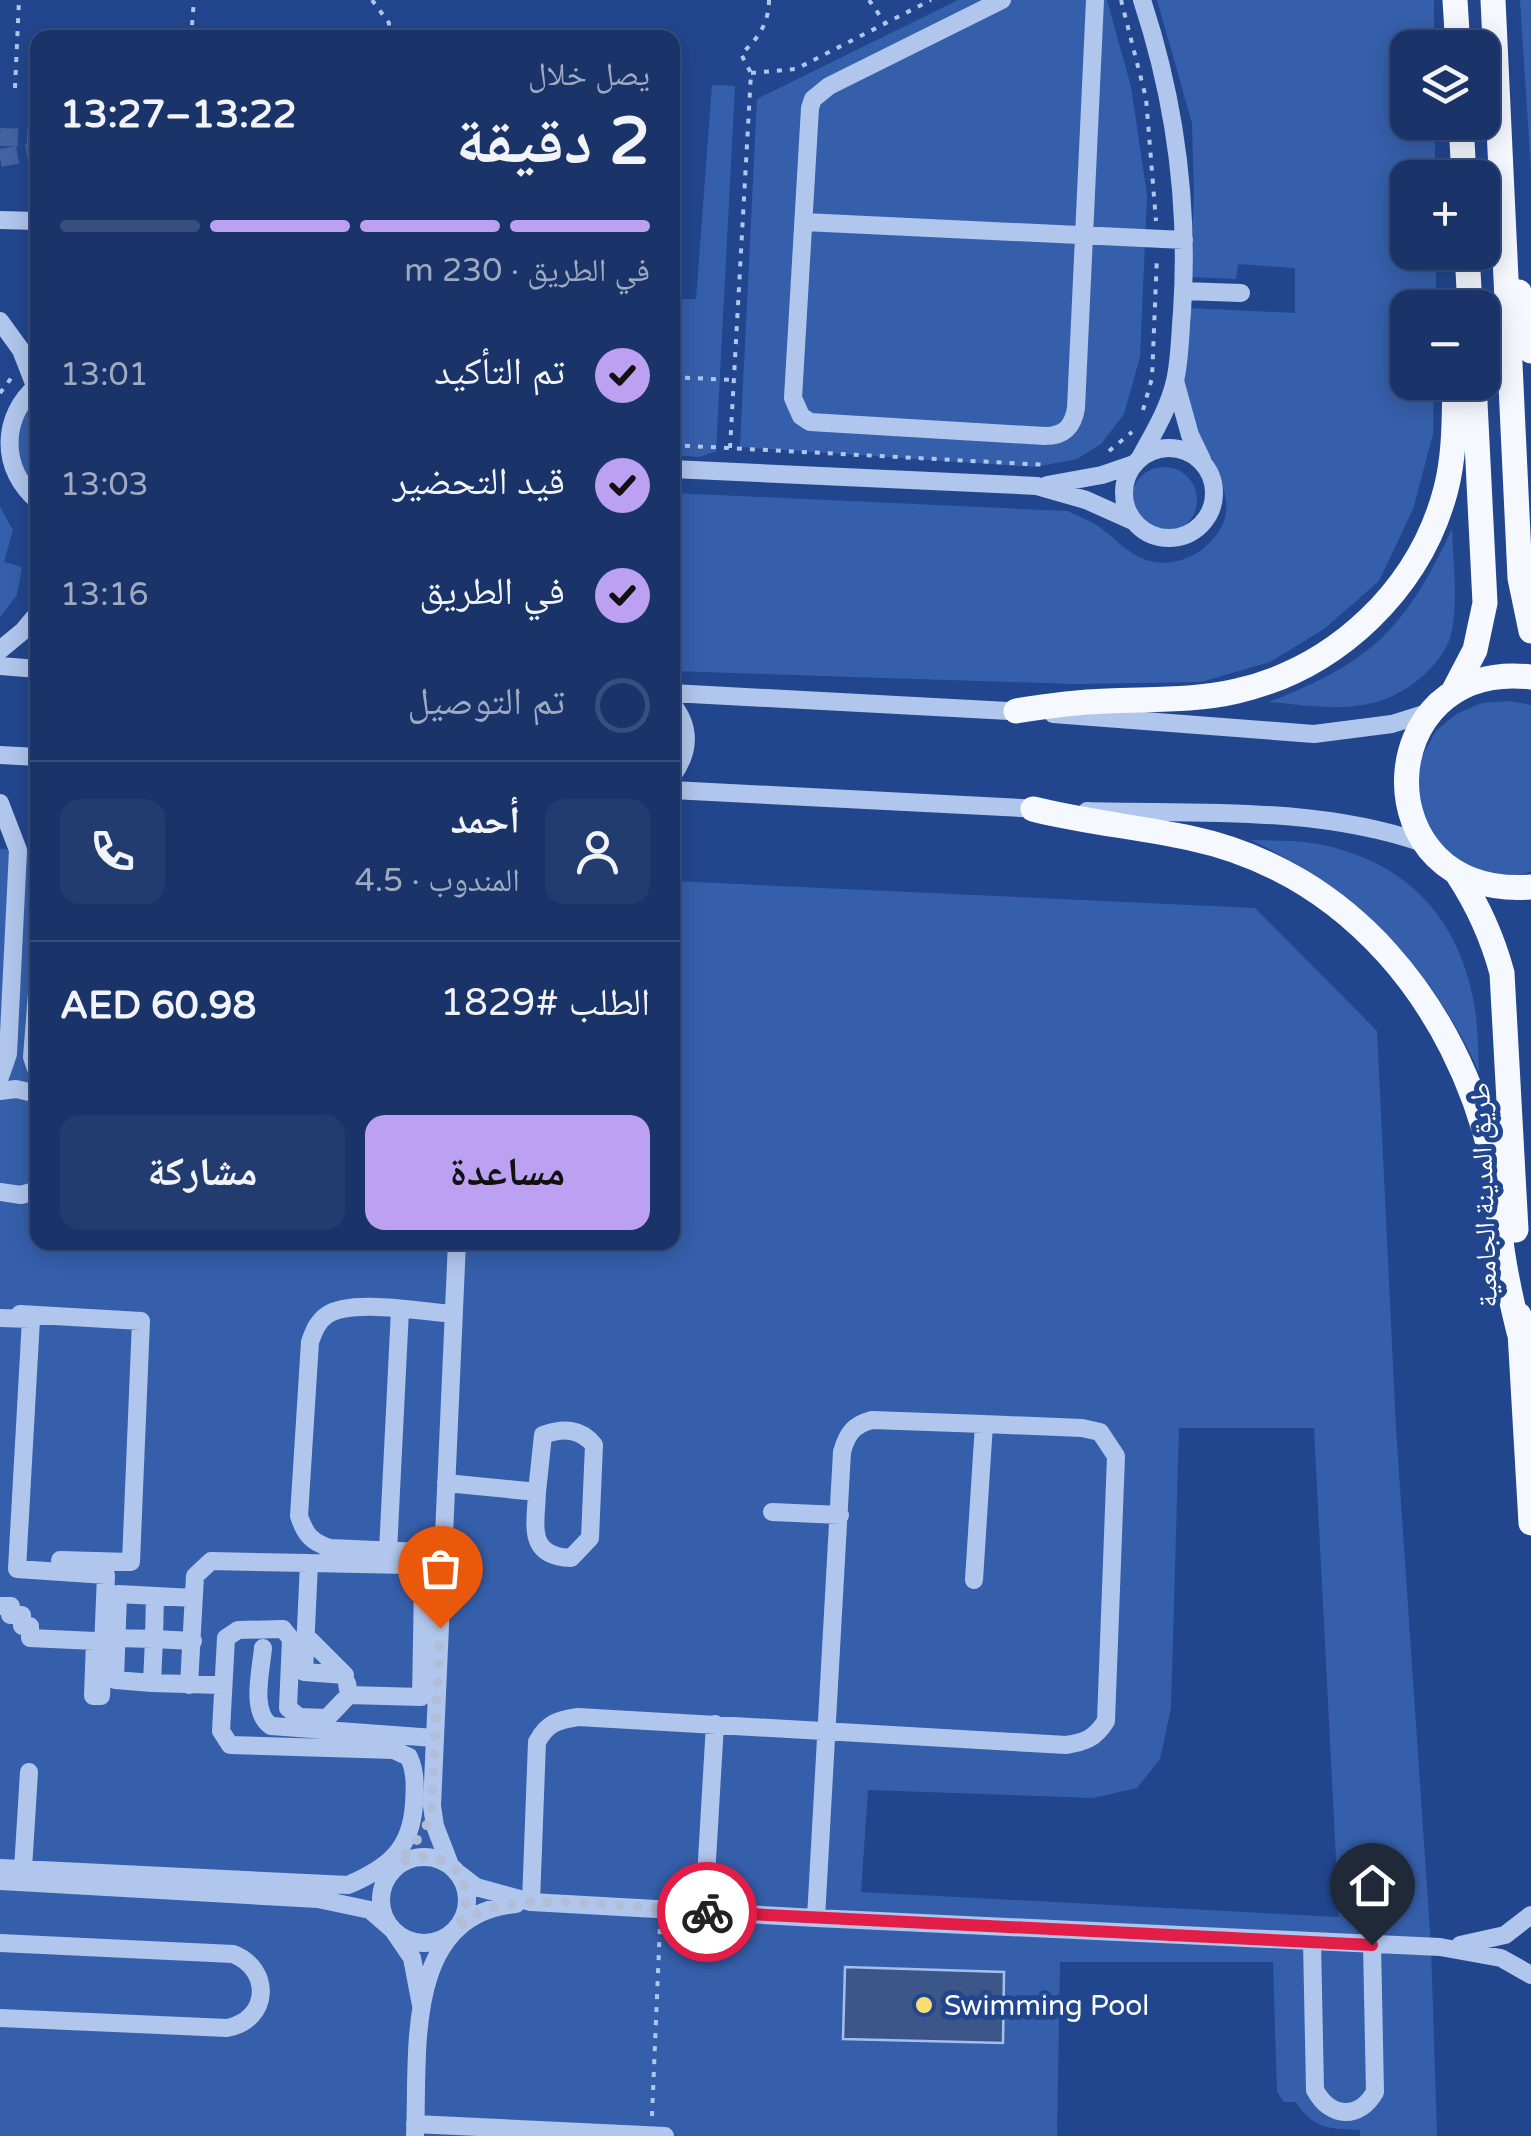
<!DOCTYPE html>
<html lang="ar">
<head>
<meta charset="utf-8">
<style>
	:root { --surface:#1a346a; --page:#233c70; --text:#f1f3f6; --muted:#9faac1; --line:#384f7e; --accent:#bca0f2 }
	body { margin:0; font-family:"Varela Round","Noto Naskh Arabic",sans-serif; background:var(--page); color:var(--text); direction:rtl; height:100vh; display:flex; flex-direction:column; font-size:38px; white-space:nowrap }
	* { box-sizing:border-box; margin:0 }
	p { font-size:32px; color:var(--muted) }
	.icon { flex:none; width:55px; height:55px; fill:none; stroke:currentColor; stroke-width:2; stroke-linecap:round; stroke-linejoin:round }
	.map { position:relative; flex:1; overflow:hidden; direction:ltr }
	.details { position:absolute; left:30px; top:30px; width:650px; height:1220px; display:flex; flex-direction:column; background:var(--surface); border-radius:20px; box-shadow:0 5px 25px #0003,0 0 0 2px var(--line); direction:rtl }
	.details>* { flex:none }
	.fabs { position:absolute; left:1390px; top:30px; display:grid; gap:20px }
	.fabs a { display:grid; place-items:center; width:110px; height:110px; border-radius:20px; background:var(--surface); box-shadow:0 5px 25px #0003,0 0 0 2px var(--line); font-size:50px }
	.pin { position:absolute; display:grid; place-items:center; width:85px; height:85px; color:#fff; margin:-102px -42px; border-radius:50% 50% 50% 0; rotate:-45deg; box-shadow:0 0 10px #0007 }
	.pin .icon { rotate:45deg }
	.courier { position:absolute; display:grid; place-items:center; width:100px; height:100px; margin:-50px; border:8px solid #e11d48; border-radius:50%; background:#fff; color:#222; box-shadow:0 2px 12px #0007 }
	.head em { font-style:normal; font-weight:700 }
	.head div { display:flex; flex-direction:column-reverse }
	.head { display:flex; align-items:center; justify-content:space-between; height:170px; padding:0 30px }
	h1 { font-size:65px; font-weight:700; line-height:75px }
	.bar { display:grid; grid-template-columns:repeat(4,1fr); gap:15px 10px; align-content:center; height:120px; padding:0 30px }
	.bar i { height:12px; border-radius:8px; background:var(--line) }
	.bar .current { background:var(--accent) }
	.bar p { grid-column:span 4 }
	.line { display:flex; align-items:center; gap:25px; padding:0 30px; border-top:2px solid var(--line) }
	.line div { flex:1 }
	.round { display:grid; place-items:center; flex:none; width:105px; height:105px; border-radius:20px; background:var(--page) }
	ol { padding:0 30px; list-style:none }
	li { display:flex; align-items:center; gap:30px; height:110px }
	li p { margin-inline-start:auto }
	li .icon { padding:10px; border-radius:50%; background:var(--accent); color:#111; stroke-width:4 }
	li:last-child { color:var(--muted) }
	li i { width:55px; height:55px; border:5px solid var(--line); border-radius:50% }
	.action { display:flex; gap:20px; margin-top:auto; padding:20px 30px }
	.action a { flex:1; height:115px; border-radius:20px; background:var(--accent); color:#111; font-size:40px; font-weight:700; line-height:115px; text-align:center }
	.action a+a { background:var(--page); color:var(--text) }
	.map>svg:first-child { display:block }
</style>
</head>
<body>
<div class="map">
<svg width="1531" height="2136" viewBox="0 0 1531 2136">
	<rect width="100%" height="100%" fill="#22468e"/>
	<path fill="#365fab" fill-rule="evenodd" d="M958,0H1107L1131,87L1147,195L1140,357L1124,414L1101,444L1077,459L1035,467L740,447L757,99Z
		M1157,0H1434V47L1408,48V122L1435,123V177L1408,178V252L1436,253V307L1408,308V382L1434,383L1433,434L1413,509L1379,581L1324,629L1270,662L1201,682L1075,684L673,671V493L1068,511C1079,517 1092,521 1102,529C1119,542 1132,558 1154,562C1171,565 1192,559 1205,547C1262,496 1188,451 1182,401C1179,374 1186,336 1188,308L1295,313V268L1238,264L1236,279L1190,277L1194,198L1192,123Z
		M1520,0H1531V169Z
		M712,85L735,86L716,451L700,457L673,455V299H696Z
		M37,400V496L15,463L20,419Z
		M1131 500a33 33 0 1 1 66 0a33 33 0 1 1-66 0Z
		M0,507L13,530L4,562L22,567L17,595L0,617Z
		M1452,529C1453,562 1458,598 1452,630C1450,644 1439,660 1429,670C1381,718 1330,708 1269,702C1372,662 1405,629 1452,529Z
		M1510,701L1531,705V871L1515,877L1459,866L1421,821L1415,788L1422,756L1436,731L1456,714L1482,703Z
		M1251,840C1271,841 1293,840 1312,843C1402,858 1458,914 1474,1003C1478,1025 1478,1049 1479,1072C1429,963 1358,891 1251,840Z
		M0,849L37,851L38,1242H672L673,881L1255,908L1377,1031L1396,1429L1431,1947L1437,2136H1360V2130C1330,2129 1313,2129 1296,2102H1284L1277,2092L1273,1962H1060L1057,2136H0ZM1179,1428H1314L1339,1917L861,1892L868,1790L1093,1798L1137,1788L1160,1759L1171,1708Z"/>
	<path fill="#3c568a" stroke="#a5bfed" stroke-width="2.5" d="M845,1967L1004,1972L1003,2043L843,2039Z"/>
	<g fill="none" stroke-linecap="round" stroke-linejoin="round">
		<path stroke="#43629f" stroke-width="18" stroke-dasharray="18 9" stroke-linecap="butt" d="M0,137L38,138
			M0,158L38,151"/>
		<path stroke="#b1c6ec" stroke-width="4" stroke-dasharray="5 8" stroke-linecap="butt" d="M372,0L389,23V38
			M869,0L885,23
			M1121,0L1146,98L1156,221
			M191,38L194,0
			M751,73L796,69L931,0
			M15,88L19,0
			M672,377L732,380
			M0,393L12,377
			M1143,410L1152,378L1157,256
			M672,445L1048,465
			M730,448L751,73L741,54C758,39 769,23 769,0
			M1109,451L1132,432
			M652,2116L660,1925"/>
		<path stroke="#b1c6ec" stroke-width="18" d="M1002,0L829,86L813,99L810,108L793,398L801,416L810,422L1045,436C1064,436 1073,427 1076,408L1095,0
			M0,220L38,221
			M804,222L1184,240
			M1183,291L1241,293
			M0,321L21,350L35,386
			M1175,381L1190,435L1202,460
			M38,385C0,416 0,470 38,501
			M1124 493a45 45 0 1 1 90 0a45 45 0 1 1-90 0Z
			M1140,458C1153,434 1169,408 1175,381C1180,359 1180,334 1182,312C1189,207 1175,100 1142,0
			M672,469L1037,486L1086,500L1133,521
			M1047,485L1102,475L1134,464
			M0,650L23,631L38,613
			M0,666L38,669
			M672,693L1027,712
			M672,704C691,727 690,752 672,776
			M1053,714L1314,734L1392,724L1430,712
			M0,755L38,757
			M672,790L1041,809
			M0,803L18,850L8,1054L0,1077
			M1087,811C1199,814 1316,806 1423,843
			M38,981L32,1057L38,1075
			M0,1091L16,1089L38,1094
			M0,1192L21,1195L38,1190
			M20,1314L141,1321L131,1562L60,1560
			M0,1318L31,1319L17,1569L106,1575L101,1696H93L95,1641L30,1638V1626H22V1615H10L11,1606H0
			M446,1483L537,1492C536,1525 526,1556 571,1558L590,1538L594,1445C580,1428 563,1428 543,1435L537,1492
			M772,1512L840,1515
			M388,1551L400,1310
			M444,1553L330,1548C311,1542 305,1534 299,1516L310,1342C314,1331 317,1322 327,1315C351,1298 423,1312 454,1314
			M309,1563L409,1565L423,1585L421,1697L349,1695L347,1683
			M974,1580L984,1424L872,1420C853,1425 847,1434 842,1452L816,1918L1440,1947L1501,1958L1531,1975
			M116,1638L154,1639L155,1596
			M193,1641L154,1639L152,1683L222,1685
			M263,1648C261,1671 250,1712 271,1726L434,1738
			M152,1683L115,1680L118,1594L194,1598
			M189,1685L195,1576L211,1561L309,1563L304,1672L345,1675L306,1636
			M381 1900a43 43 0 1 1 86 0a43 43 0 1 1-86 0Z
			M450,1865L435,1826L432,1806L457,1242
			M0,1868L348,1885C388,1868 411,1850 414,1804C415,1786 416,1773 409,1757L394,1750L230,1745L221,1731L226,1638L238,1630L283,1629L291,1639L288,1708L299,1717L327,1718L349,1695
			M23,1869L29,1772
			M459,1874L476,1887L531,1902L816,1918
			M0,1881L318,1899L370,1910L393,1930L412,1958L421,2005
			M531,1902L537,1742C547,1723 558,1720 578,1717L1066,1745C1086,1742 1095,1738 1106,1721L1116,1456L1100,1432L1082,1428L984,1424
			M704,1911L715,1724
			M1312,1941L1315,2090C1330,2118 1359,2120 1375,2092L1372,1945
			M0,1943L233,1954C272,1969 270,2020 227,2028L0,2018
			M1460,1945L1505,1935L1531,1915
			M415,2124L665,2136
			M415,2136C419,2053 402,1915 516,1904"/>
		<path stroke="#f6f8ff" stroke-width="25" d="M1455,0L1458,48
			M1493,0L1520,578L1531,631
			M1461,122L1464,178
			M1467,252L1470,308
			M1519,292L1531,351
			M1531,677C1369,658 1361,900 1531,887
			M1453,692L1475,650L1485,603L1474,382
			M1016,711C1046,706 1076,702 1107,701C1150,699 1195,701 1237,691C1337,668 1420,589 1446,489C1455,454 1454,418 1455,382
			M1033,809C1085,822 1138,827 1190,838C1350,872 1456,1005 1492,1159C1498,1188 1498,1220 1502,1249C1506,1277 1512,1304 1519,1332
			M1458,875C1479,907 1492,936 1502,973L1516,1230
			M1519,1315L1531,1523"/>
	</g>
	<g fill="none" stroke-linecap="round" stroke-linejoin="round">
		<path stroke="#b2bed7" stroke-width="10" stroke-dasharray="0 18" d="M440,1628L432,1806L426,1828L399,1863C447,1841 485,1884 456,1929C465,1923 473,1915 482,1911C529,1892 652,1909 707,1912"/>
		<path stroke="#e11d48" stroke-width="12" d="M707,1912L1372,1945"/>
	</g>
	<circle fill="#f8de73" stroke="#22468e" stroke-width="4" cx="924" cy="2005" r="10"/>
	<g text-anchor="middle" stroke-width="10" stroke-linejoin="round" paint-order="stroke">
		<g font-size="28" fill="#fff" stroke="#22468e">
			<text transform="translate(1483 1195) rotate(-92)" y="10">طريق المدينة الجامعية</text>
		</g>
		<g font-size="28" fill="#fff" stroke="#22468e" text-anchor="start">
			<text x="944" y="2015">Swimming Pool</text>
		</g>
	</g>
</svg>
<div class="fabs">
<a><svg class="icon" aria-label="layers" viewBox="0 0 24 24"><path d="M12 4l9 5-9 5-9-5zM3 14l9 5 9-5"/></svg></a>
<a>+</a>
<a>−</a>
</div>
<div class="pin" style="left:440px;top:1628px;background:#ea580c"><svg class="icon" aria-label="bag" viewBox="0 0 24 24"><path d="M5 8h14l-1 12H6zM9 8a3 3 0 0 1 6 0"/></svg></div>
<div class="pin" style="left:1372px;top:1945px;background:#1f2937"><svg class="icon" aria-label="home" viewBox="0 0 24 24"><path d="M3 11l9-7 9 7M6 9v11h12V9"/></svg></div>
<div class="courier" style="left:707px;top:1912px"><svg class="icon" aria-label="bike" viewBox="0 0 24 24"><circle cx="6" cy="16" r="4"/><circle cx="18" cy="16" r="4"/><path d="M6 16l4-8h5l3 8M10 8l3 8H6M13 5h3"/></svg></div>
<section class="details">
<div class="head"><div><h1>2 دقيقة</h1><p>يصل خلال</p></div><em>13:22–13:27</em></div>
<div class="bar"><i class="current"></i><i class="current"></i><i class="current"></i><i></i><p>في الطريق · 230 m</p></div>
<ol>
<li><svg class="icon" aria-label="check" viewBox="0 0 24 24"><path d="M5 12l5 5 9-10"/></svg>تم التأكيد<p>13:01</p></li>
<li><svg class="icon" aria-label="check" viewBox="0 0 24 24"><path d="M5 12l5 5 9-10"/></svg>قيد التحضير<p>13:03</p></li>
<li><svg class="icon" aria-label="check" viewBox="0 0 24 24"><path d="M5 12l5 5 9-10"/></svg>في الطريق<p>13:16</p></li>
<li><i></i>تم التوصيل</li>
</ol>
<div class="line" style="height:180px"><a class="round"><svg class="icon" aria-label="person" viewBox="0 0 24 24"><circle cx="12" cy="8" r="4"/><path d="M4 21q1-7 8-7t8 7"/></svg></a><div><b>أحمد</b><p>المندوب · 4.5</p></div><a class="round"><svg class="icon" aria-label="phone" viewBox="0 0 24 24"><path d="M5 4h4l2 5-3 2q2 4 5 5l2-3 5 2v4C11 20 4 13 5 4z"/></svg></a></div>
<div class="line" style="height:130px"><div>الطلب #1829</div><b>AED 60.98</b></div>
<div class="action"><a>مساعدة</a><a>مشاركة</a></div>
</section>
</div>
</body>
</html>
